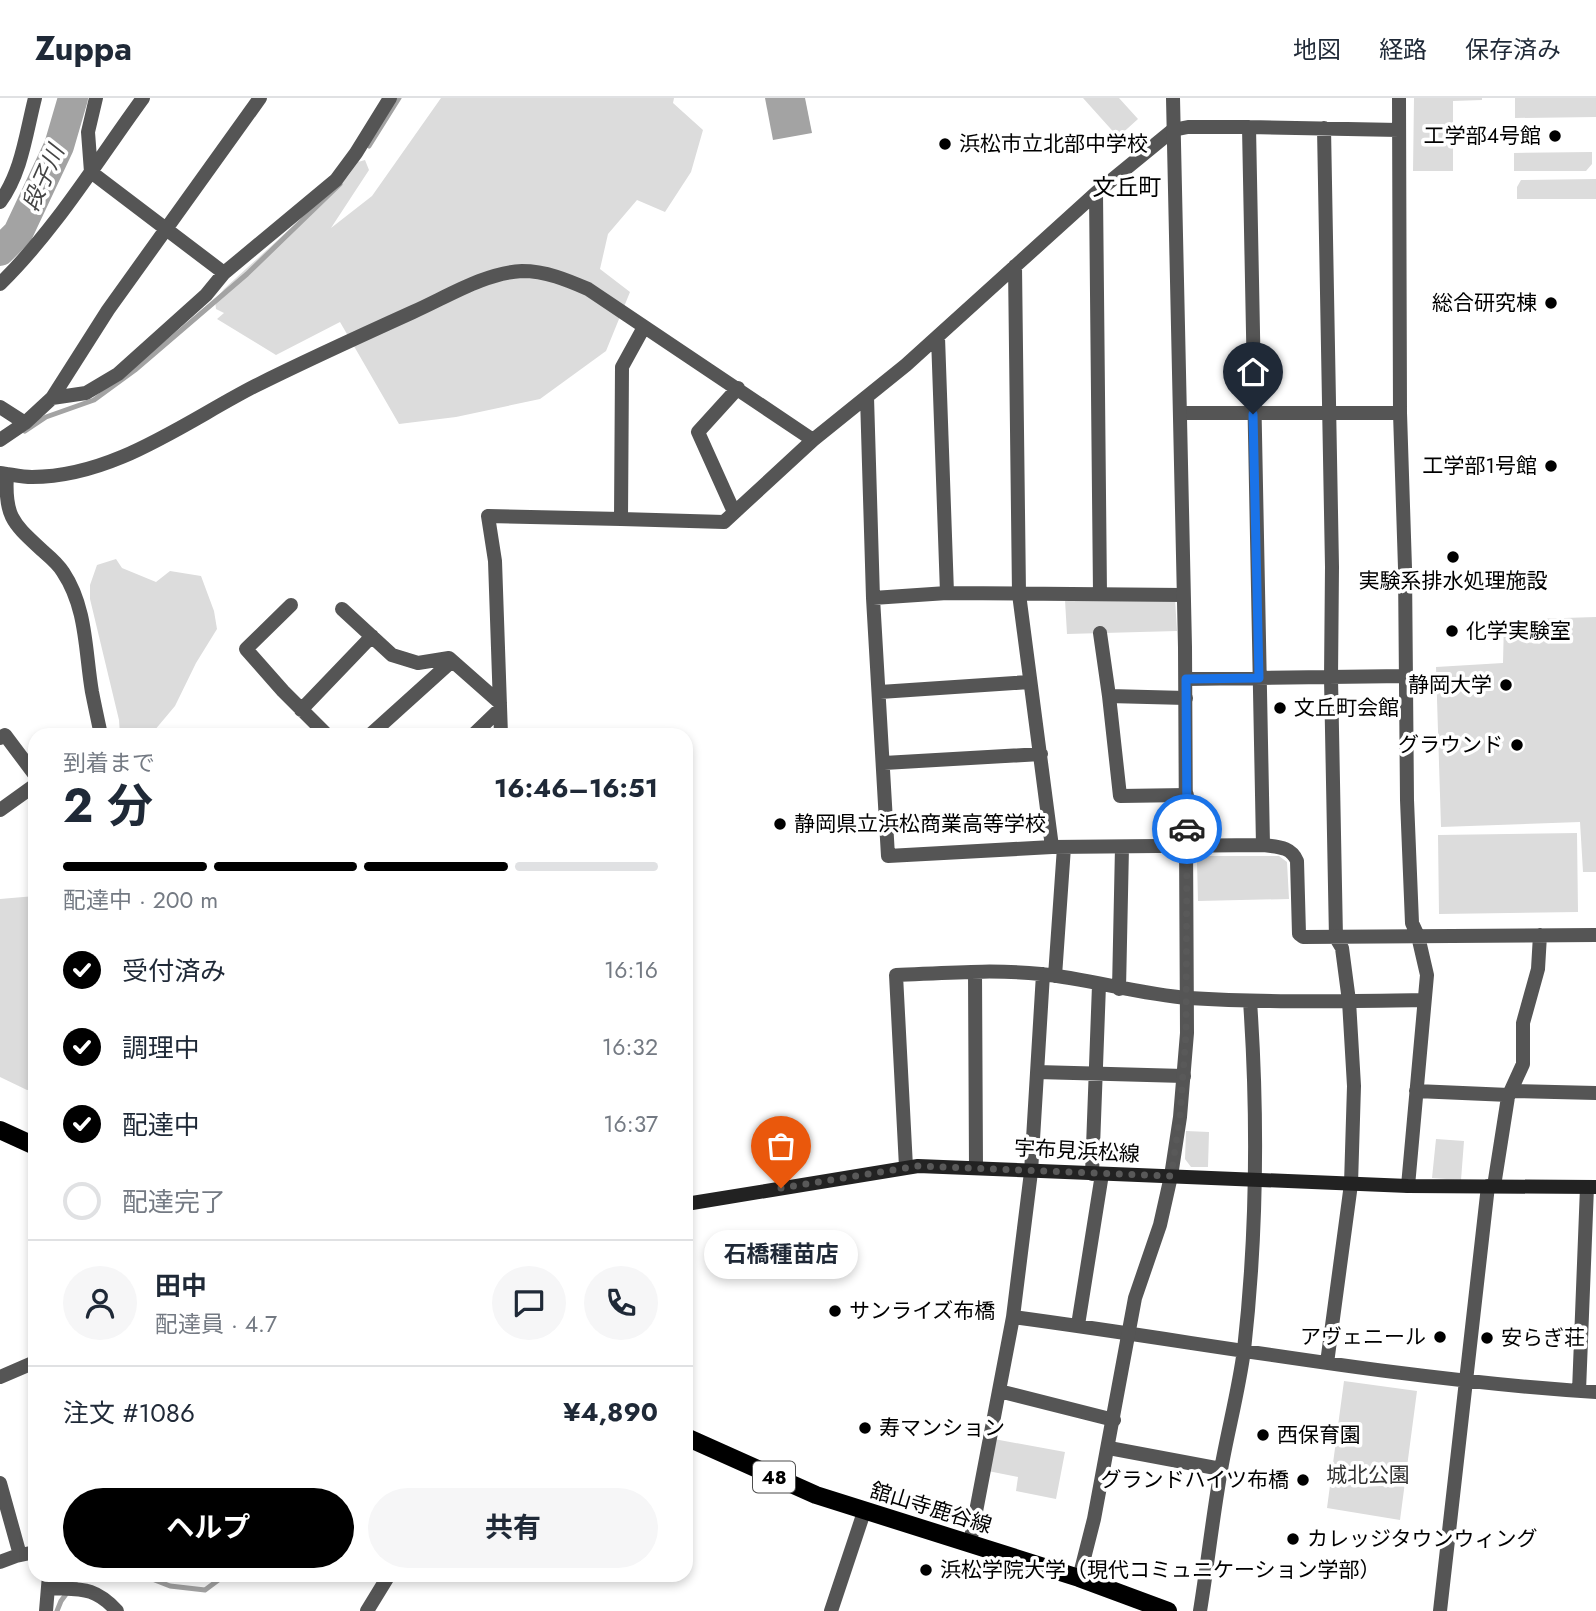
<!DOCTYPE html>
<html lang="ja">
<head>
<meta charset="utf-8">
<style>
	:root { --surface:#fff; --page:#f6f6f7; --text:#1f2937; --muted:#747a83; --line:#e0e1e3; --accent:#000 }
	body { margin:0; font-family:Jost,"Noto Sans JP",sans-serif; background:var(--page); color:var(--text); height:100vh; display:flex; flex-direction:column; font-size:26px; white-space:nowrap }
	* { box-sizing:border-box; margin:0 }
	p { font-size:23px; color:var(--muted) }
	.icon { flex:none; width:38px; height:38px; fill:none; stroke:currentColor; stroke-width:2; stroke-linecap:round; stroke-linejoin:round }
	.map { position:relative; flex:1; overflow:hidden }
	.panel { position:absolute; left:28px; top:630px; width:665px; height:854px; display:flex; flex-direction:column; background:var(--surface); border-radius:21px; box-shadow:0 4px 10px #0003 }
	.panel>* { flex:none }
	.pin { position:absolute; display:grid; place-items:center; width:60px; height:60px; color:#fff; margin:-72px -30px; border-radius:50% 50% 50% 0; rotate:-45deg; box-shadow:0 0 7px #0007 }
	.pin .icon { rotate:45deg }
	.courier { position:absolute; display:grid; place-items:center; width:70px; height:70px; margin:-35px; border:5px solid #1a73e8; border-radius:50%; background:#fff; color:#222; box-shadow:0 2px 9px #0007 }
	.bubble { position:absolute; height:49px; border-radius:24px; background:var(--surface); box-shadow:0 4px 10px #0003; font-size:23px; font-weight:700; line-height:49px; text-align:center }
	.headline em { font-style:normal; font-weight:700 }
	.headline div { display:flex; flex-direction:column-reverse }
	.headline { display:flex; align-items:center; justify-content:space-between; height:119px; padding:0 35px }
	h1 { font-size:46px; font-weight:700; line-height:52px }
	.bar { display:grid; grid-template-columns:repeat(4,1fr); gap:10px 7px; align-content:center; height:84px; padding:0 35px }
	.bar i { height:9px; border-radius:5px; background:var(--line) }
	.bar .on { background:var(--accent) }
	.bar p { grid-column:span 4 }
	.line { display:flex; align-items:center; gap:18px; padding:0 35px; border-top:2px solid var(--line) }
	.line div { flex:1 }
	.round { display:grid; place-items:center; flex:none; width:74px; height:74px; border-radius:37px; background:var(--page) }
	ol { padding:0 35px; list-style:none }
	li { display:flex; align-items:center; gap:21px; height:77px }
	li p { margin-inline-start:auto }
	li .icon { padding:7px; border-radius:50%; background:var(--accent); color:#fff; stroke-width:4 }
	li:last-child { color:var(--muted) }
	li i { width:38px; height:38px; border:4px solid var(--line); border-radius:50% }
	.button { display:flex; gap:14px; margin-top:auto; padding:14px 35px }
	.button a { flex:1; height:80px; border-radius:42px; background:var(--accent); color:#fff; font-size:28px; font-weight:700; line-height:80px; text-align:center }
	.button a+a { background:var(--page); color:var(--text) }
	header { display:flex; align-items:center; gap:42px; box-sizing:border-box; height:98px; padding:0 35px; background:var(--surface); border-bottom:2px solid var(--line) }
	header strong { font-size:33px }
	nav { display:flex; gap:38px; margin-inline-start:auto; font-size:24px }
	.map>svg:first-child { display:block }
</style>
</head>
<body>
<header>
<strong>Zuppa</strong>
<nav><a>地図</a><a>経路</a><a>保存済み</a></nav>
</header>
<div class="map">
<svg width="1596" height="1513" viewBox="0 0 1596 1513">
	<rect width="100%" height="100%" fill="#fff"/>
	<path fill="#dcdcdc" d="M441,0H674L673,5L703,32L691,74L665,114L637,102L608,136L600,171L630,194L606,253L540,301L456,319L399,326L340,224L276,257L217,221L224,215L216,211L215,202L224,191L348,78L358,64L365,62L369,72L331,130L372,98Z
		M1083,0H1119L1138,21L1118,39Z
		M1414,0H1482V2L1453,3V73H1413Z
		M1515,0H1596V19L1515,20Z
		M1592,54V66L1586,73H1514V55Z
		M1596,81V101H1517V89L1521,82Z
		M116,461L122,470L156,484L170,473L201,478L214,513L217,531L196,565L175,608L154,633L146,637H120L119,622L90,501V487L97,467Z
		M1175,501L1177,533L1067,536L1065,502Z
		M1596,519V774H1583L1580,724L1441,729L1436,569L1503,565L1504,522Z
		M1577,735L1578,814L1439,816L1438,737Z
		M1201,758H1279L1287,764L1289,801L1198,803L1197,763Z
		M35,798V991L27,992L0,979V801Z
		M1186,1033L1209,1034L1208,1069H1191L1185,1061Z
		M1436,1041L1464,1043L1461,1082L1432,1080Z
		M1344,1283L1417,1293L1400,1422L1327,1410Z
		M994,1341L1065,1354L1056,1401L1016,1393L1018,1379L988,1373Z"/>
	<path fill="#a3a3a3" d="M765,0H805L812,35L773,42Z"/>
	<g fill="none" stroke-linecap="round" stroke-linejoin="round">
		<path stroke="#a3a3a3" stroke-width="5" d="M369,48L399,0
			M25,333L46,319L94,302L135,272L247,176L340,86
			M142,1477L170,1488L205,1492L225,1477
			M57,1513L61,1503L80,1477"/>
		<path stroke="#a3a3a3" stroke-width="30" d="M0,153L18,135L59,48L73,0"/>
		<path stroke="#555" stroke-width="14" d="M96,0L88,34L91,74L224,175
			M1399,0L1400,315L1405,470L1407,702L1412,825L1418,838L1427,877L1408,1088
			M1249,29L1263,747
			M1324,30L1332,469L1331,580L1336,840L1342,850L1349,903L1354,988L1351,1086L1327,1265
			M1096,95L1100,496
			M0,104C22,74 26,35 35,0
			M1015,168L1019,496L1052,749
			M0,186C56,131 97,63 143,0
			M938,239L947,495
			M867,299L873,500L888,758L1052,749L1263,747C1277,749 1291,748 1297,763L1299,836L1303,839L1596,837
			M52,300L86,295L118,276L206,197L224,175L336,82L356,55L390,0
			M0,309L25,325L52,300L108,212L260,0
			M1181,315H1400
			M0,342L25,325
			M0,375C10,376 21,379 32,379C114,379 185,324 255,288C307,262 360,238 413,214C447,199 484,175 522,173C546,173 567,182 588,191L813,342L906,267L1096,95L1173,32L1188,29H1249L1399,32
			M7,376C4,420 14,426 44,454C51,460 58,466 63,474C87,510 85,553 92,594C95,609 98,623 101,637
			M734,414L698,334L738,290
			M621,421L724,424L813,342
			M873,500L947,495L1183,497
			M291,507L246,551L283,593L327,637
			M342,511L392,557L418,565L449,560L500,605
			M1100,535L1109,598
			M1186,581L1406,578
			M880,594L1029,584
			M1186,600L1109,598L1120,698L1187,697
			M301,612L372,538
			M370,637L452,563
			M473,637L500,611
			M501,637L495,463L488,418L621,421L622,269L644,229
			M0,640L5,637L35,677
			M884,665L1041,656
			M0,712L35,687
			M975,874L976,1069
			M1055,878L1064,749
			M1119,891L1122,749
			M1037,974L1184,978
			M1416,993L1509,997
			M1512,993L1596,995
			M906,1069L896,877C945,875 993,871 1041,876C1090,881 1139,896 1189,900C1267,905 1346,903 1424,902
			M1092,1076L1099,887
			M1494,1088L1508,999L1523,966V925L1538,871L1540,837
			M1013,1219C1207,1245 1400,1282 1596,1294
			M1078,1227L1102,1076
			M0,1279L35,1264
			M999,1293L1114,1322
			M1579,1293L1587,1089
			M1109,1350L1221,1371
			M0,1385L20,1457
			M970,1445L1013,1219L1031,1074L1043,876
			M0,1464L16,1458L35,1454
			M48,1490C79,1492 93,1487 117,1513
			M46,1513L49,1477
			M367,1513L389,1477
			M831,1513L864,1414
			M1200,1513C1208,1464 1213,1415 1222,1366C1229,1328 1239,1290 1244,1252C1257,1136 1258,1019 1250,903
			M1440,1513L1488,1088"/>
		<path stroke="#555" stroke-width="14" d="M1079,1480L1094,1421L1135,1200L1160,1127L1171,1078L1180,1019L1187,935L1185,549L1173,0"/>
		<path stroke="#222" stroke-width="14" d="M686,1106L918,1068L1408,1088L1596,1089"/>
		<path stroke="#000" stroke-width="18" d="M0,1032L35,1048
			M686,1339L816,1397L1079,1480L1168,1513"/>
	</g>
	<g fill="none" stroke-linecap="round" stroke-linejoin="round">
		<path stroke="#595959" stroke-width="7" stroke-dasharray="0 12.6" d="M781,1090L918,1068L1171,1078L1180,1019L1186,935L1187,731"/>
		<path stroke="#1a73e8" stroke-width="9" d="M1187,731L1186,581L1259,580L1253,316"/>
	</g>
	<g fill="#000" stroke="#fff" stroke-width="2.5">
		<circle cx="1555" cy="38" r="7"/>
		<circle cx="945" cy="46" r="7"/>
		<circle cx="1551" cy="205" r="7"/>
		<circle cx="1551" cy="368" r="7"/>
		<circle cx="1453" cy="459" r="7"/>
		<circle cx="1452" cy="533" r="7"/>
		<circle cx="1506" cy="587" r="7"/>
		<circle cx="1280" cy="610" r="7"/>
		<circle cx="1517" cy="647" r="7"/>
		<circle cx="780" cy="726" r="7"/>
		<circle cx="835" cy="1213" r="7"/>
		<circle cx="1440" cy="1239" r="7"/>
		<circle cx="1487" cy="1240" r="7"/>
		<circle cx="865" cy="1330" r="7"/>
		<circle cx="1263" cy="1337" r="7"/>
		<circle cx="1303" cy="1382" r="7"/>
		<circle cx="1293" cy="1441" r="7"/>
		<circle cx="926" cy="1472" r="7"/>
	</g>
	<g text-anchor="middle" stroke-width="7" stroke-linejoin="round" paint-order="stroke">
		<rect fill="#fff" stroke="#4c4c4c" stroke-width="2" x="753" y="1363.5" width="42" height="31" rx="5"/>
		<g font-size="19" font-weight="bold" fill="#000">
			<text x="774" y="1386">48</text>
		</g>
		<g font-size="21" fill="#000" stroke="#fff" text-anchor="start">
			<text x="1541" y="45" text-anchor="end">工学部4号館</text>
			<text x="959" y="53">浜松市立北部中学校</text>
			<text x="1537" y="212" text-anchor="end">総合研究棟</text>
			<text x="1537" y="375" text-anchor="end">工学部1号館</text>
			<text x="1453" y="490" text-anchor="middle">実験系排水処理施設</text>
			<text x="1466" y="540">化学実験室</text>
			<text x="1492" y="594" text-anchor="end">静岡大学</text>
			<text x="1294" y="617">文丘町会館</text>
			<text x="1503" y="654" text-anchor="end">グラウンド</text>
			<text x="794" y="733">静岡県立浜松商業高等学校</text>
			<text x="849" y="1220">サンライズ布橋</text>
			<text x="1426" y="1246" text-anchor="end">アヴェニール</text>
			<text x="1501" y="1247">安らぎ荘</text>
			<text x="879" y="1337">寿マンション</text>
			<text x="1277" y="1344">西保育園</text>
			<text x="1289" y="1389" text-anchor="end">グランドハイツ布橋</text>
			<text x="1307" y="1448">カレッジタウンウィング</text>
			<text x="940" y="1479">浜松学院大学（現代コミュニケーション学部）</text>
		</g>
		<g font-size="21" fill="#000" stroke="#fff">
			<text transform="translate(1077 1053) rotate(3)" y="7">宇布見浜松線</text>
			<text transform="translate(931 1410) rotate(17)" y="7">舘山寺鹿谷線</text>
		</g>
		<g font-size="21" fill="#333" stroke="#fff">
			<text x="1368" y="1384">城北公園</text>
		</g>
		<g font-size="23" font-style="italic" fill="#444" stroke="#fff">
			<text transform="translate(43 80) rotate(-66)" y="8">段子川</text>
		</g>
		<g font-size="23" fill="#000" stroke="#fff">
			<text x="1127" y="97">文丘町</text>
		</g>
	</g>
</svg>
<div class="pin" style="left:781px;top:1090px;background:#ea580c"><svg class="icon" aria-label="bag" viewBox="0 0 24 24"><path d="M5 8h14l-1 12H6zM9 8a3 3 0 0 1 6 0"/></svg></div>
<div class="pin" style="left:1253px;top:316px;background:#1f2937"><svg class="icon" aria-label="home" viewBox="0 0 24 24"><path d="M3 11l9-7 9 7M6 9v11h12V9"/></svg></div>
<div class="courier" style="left:1187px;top:731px"><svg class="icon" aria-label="car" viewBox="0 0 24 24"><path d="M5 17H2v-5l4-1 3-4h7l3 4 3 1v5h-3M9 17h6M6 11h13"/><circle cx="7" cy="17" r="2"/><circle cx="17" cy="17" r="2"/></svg></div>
<div class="bubble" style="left:704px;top:1132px;width:154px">石橋種苗店</div>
<section class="panel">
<div class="headline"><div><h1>2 分</h1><p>到着まで</p></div><em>16:46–16:51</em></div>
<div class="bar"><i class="on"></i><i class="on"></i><i class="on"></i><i></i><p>配達中 · 200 m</p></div>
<ol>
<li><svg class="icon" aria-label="check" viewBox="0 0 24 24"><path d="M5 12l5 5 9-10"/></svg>受付済み<p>16:16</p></li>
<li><svg class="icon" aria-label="check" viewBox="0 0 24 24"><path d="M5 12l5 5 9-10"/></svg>調理中<p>16:32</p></li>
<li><svg class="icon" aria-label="check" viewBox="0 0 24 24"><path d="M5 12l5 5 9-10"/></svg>配達中<p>16:37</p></li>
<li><i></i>配達完了</li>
</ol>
<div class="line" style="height:126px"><a class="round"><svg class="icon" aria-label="person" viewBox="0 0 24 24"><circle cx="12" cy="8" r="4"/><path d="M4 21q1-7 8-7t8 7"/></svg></a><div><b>田中</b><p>配達員 · 4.7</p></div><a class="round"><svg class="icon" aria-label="chat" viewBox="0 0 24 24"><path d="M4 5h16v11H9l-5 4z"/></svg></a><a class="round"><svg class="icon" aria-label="phone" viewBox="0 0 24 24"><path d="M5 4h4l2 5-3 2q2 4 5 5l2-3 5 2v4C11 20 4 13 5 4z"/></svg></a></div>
<div class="line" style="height:91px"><div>注文 #1086</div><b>¥4,890</b></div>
<div class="button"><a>ヘルプ</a><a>共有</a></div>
</section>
</div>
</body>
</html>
